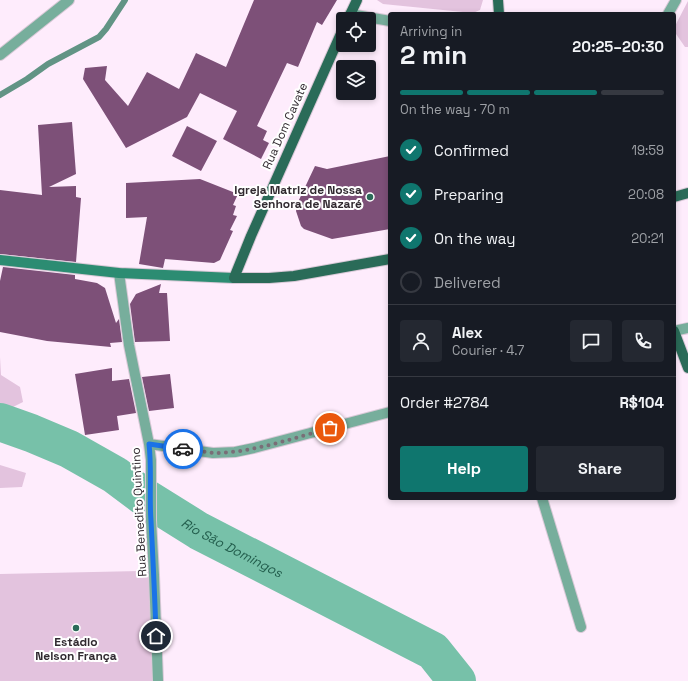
<!DOCTYPE html>
<html lang="en">
<head>
<meta charset="utf-8">
<style>
	:root { --surface:#171b24; --page:#242831; --text:#f1f3f6; --muted:#9ea1a6; --line:#363941; --accent:#0f766e }
	body { margin:0; font-family:"Space Grotesk",sans-serif; background:var(--page); color:var(--text); height:100vh; display:flex; flex-direction:column; font-size:15px; white-space:nowrap }
	* { box-sizing:border-box; margin:0 }
	p { font-size:13px; color:var(--muted) }
	.icon { flex:none; width:22px; height:22px; fill:none; stroke:currentColor; stroke-width:2; stroke-linecap:round; stroke-linejoin:round }
	.map { position:relative; flex:1; overflow:hidden }
	.panel { position:absolute; left:388px; top:12px; width:288px; height:488px; display:flex; flex-direction:column; background:var(--surface); border-radius:4px; box-shadow:0 2px 6px #0003 }
	.panel>* { flex:none }
	.tools { position:absolute; left:336px; top:12px; display:grid; gap:8px }
	.tools a { display:grid; place-items:center; width:40px; height:40px; border-radius:4px; background:var(--surface); box-shadow:0 2px 6px #0003; font-size:20px }
	.pin { position:absolute; display:grid; place-items:center; width:34px; height:34px; color:#fff; margin:-17px; border:2px solid #fff; border-radius:50%; box-shadow:0 1px 4px #0007 }
	.courier { position:absolute; display:grid; place-items:center; width:40px; height:40px; margin:-20px; border:3px solid #1a73e8; border-radius:50%; background:#fff; color:#222; box-shadow:0 1px 5px #0007 }
	.overview em { font-style:normal; font-weight:700 }
	.overview div { display:flex; flex-direction:column-reverse }
	.overview { display:flex; align-items:center; justify-content:space-between; height:68px; padding:0 12px }
	h1 { font-size:26px; font-weight:700; line-height:30px }
	.bar { display:grid; grid-template-columns:repeat(4,1fr); gap:6px 4px; align-content:center; height:48px; padding:0 12px }
	.bar i { height:5px; border-radius:3px; background:var(--line) }
	.bar .selected { background:var(--accent) }
	.bar p { grid-column:span 4 }
	.line { display:flex; align-items:center; gap:10px; padding:0 12px; border-top:1px solid var(--line) }
	.line div { flex:1 }
	.round { display:grid; place-items:center; flex:none; width:42px; height:42px; border-radius:4px; background:var(--page) }
	ol { padding:0 12px; list-style:none }
	li { display:flex; align-items:center; gap:12px; height:44px }
	li p { margin-inline-start:auto }
	li .icon { padding:4px; border-radius:50%; background:var(--accent); color:#fff; stroke-width:4 }
	li:last-child { color:var(--muted) }
	li i { width:22px; height:22px; border:2px solid var(--line); border-radius:50% }
	.action { display:flex; gap:8px; margin-top:auto; padding:8px 12px }
	.action a { flex:1; height:46px; border-radius:4px; background:var(--accent); color:#fff; font-size:16px; font-weight:700; line-height:46px; text-align:center }
	.action a+a { background:var(--page); color:var(--text) }
	.map>svg:first-child { display:block }
</style>
</head>
<body>
<div class="map">
<svg width="688" height="681" viewBox="0 0 688 681">
	<rect width="100%" height="100%" fill="#feecfc"/>
	<path fill="#e3c3de" d="M377,0H483L480,10L473,13L383,4Z
		M688,1V47H685L674,31V28Z
		M0,357L1,375L20,387L23,402L3,412L0,411Z
		M0,465L26,473L22,487L0,488Z
		M140,571H149L154,681H0V574Z"/>
	<g fill="none" stroke-linecap="round" stroke-linejoin="round">
		<path stroke="#629485" stroke-width="6" d="M0,95L27,79L48,64L99,37L106,29L125,0"/>
		<path stroke="#77c1a9" stroke-width="38" id="s1" d="M0,422L31,433L69,449L115,475L143,496L199,531L433,651L457,681"/>
	</g>
	<path fill="#7d5078" d="M254,0H337L322,25L317,22L298,67L287,63L257,126L267,131L263,140L269,143L261,159L223,139L237,111L200,93L187,117L126,148L83,79L85,68L107,66L105,80L128,106L147,72L179,89L196,53L226,67Z
		M72,122L76,174L49,187L76,186V197L81,198L76,262L0,254V190L42,195L38,125Z
		M187,126L217,141L201,171L172,156Z
		M390,156V229L332,239L304,229L301,226L296,211L298,202L315,166L327,169Z
		M200,179L238,194L233,205L236,206L233,215L237,216L230,230L233,231L220,260L214,263L165,259L163,268L139,264L147,217L126,218V183Z
		M3,267L75,275V279L97,283L105,288L116,323L119,319L122,342L110,343L111,347L47,341L0,332V281Z
		M161,284L159,293H167L170,341L135,342L130,304L136,294Z
		M112,368V381L129,379L136,413L117,416L119,430L85,435L75,374Z
		M170,374L174,408L149,411L142,377Z"/>
	<g fill="none" stroke-linecap="round" stroke-linejoin="round">
		<defs>
			<path id="minor" d="M350,14L390,21
				M668,14L676,0
				M0,55L69,0
				M119,273L129,345L149,444L151,460V520L154,575L158,681
				M674,331L688,328
				M149,444L213,453L235,452L254,448L390,412
				M542,498L581,627"/>
			<path id="secondary" d="M0,260L119,273L234,278"/>
			<path id="primary" d="M498,0L499,14
				M348,19L357,0
				M343,29L251,236L234,278H269L294,276L390,259
				M674,197L688,193
				M674,331L688,368"/>
		</defs>
		<use href="#minor" stroke="#d9c9d7" stroke-width="12"/>
		<use href="#secondary" stroke="#d9c9d7" stroke-width="12"/>
		<use href="#primary" stroke="#d9c9d7" stroke-width="12"/>
		<use href="#minor" stroke="#77ae9c" stroke-width="10"/>
		<use href="#secondary" stroke="#2c8c72" stroke-width="10"/>
		<use href="#primary" stroke="#2a6b58" stroke-width="10"/>
	</g>
	<g fill="none" stroke-linecap="round" stroke-linejoin="round">
		<path stroke="#796e77" stroke-width="4" stroke-dasharray="0 7.2" d="M183,449C193,450 204,452 214,453C251,453 294,438 330,428"/>
		<path stroke="#1a73e8" stroke-width="5" d="M156,636C155,598 153,560 151,521C149,496 152,470 149,444L183,449"/>
	</g>
	<g fill="#2b6b59" stroke="#fff" stroke-width="1.5">
		<circle cx="370" cy="197" r="4"/>
		<circle cx="76" cy="628" r="4"/>
	</g>
	<g text-anchor="middle" stroke-width="4" stroke-linejoin="round" paint-order="stroke">
		<g font-size="12" fill="#312a30" stroke="#fff">
			<text transform="translate(285 126) rotate(-66)" y="4">Rua Dom Cavate</text>
			<text transform="translate(139 512) rotate(-93)" y="4">Rua Benedito Quintino</text>
		</g>
		<g font-size="12" font-weight="bold" fill="#312a30" stroke="#fff" text-anchor="end">
			<text x="362" y="194">Igreja Matriz de Nossa<tspan x="362" dy="14">Senhora de Nazaré</tspan></text>
			<text x="76" y="646" text-anchor="middle">Estádio<tspan x="76" dy="14">Nelson França</tspan></text>
		</g>
		<g font-size="13" font-style="italic" fill="#235e4d" stroke="#fff">
			<text dy="5" stroke="none"><textPath href="#s1" startOffset="265">Rio São Domingos</textPath></text>
		</g>
	</g>
</svg>
<div class="tools">
<a><svg class="icon" aria-label="locate" viewBox="0 0 24 24"><circle cx="12" cy="12" r="6"/><path d="M12 2v4M12 18v4M2 12h4M18 12h4"/></svg></a>
<a><svg class="icon" aria-label="layers" viewBox="0 0 24 24"><path d="M12 4l9 5-9 5-9-5zM3 14l9 5 9-5"/></svg></a>
</div>
<div class="pin" style="left:330px;top:428px;background:#ea580c"><svg class="icon" aria-label="bag" viewBox="0 0 24 24"><path d="M5 8h14l-1 12H6zM9 8a3 3 0 0 1 6 0"/></svg></div>
<div class="pin" style="left:156px;top:636px;background:#1f2937"><svg class="icon" aria-label="home" viewBox="0 0 24 24"><path d="M3 11l9-7 9 7M6 9v11h12V9"/></svg></div>
<div class="courier" style="left:183px;top:449px"><svg class="icon" aria-label="car" viewBox="0 0 24 24"><path d="M5 17H2v-5l4-1 3-4h7l3 4 3 1v5h-3M9 17h6M6 11h13"/><circle cx="7" cy="17" r="2"/><circle cx="17" cy="17" r="2"/></svg></div>
<section class="panel">
<div class="overview"><div><h1>2 min</h1><p>Arriving in</p></div><em>20:25–20:30</em></div>
<div class="bar"><i class="selected"></i><i class="selected"></i><i class="selected"></i><i></i><p>On the way · 70 m</p></div>
<ol>
<li><svg class="icon" aria-label="check" viewBox="0 0 24 24"><path d="M5 12l5 5 9-10"/></svg>Confirmed<p>19:59</p></li>
<li><svg class="icon" aria-label="check" viewBox="0 0 24 24"><path d="M5 12l5 5 9-10"/></svg>Preparing<p>20:08</p></li>
<li><svg class="icon" aria-label="check" viewBox="0 0 24 24"><path d="M5 12l5 5 9-10"/></svg>On the way<p>20:21</p></li>
<li><i></i>Delivered</li>
</ol>
<div class="line" style="height:72px"><a class="round"><svg class="icon" aria-label="person" viewBox="0 0 24 24"><circle cx="12" cy="8" r="4"/><path d="M4 21q1-7 8-7t8 7"/></svg></a><div><b>Alex</b><p>Courier · 4.7</p></div><a class="round"><svg class="icon" aria-label="chat" viewBox="0 0 24 24"><path d="M4 5h16v11H9l-5 4z"/></svg></a><a class="round"><svg class="icon" aria-label="phone" viewBox="0 0 24 24"><path d="M5 4h4l2 5-3 2q2 4 5 5l2-3 5 2v4C11 20 4 13 5 4z"/></svg></a></div>
<div class="line" style="height:52px"><div>Order #2784</div><b>R$104</b></div>
<div class="action"><a>Help</a><a>Share</a></div>
</section>
</div>
</body>
</html>
